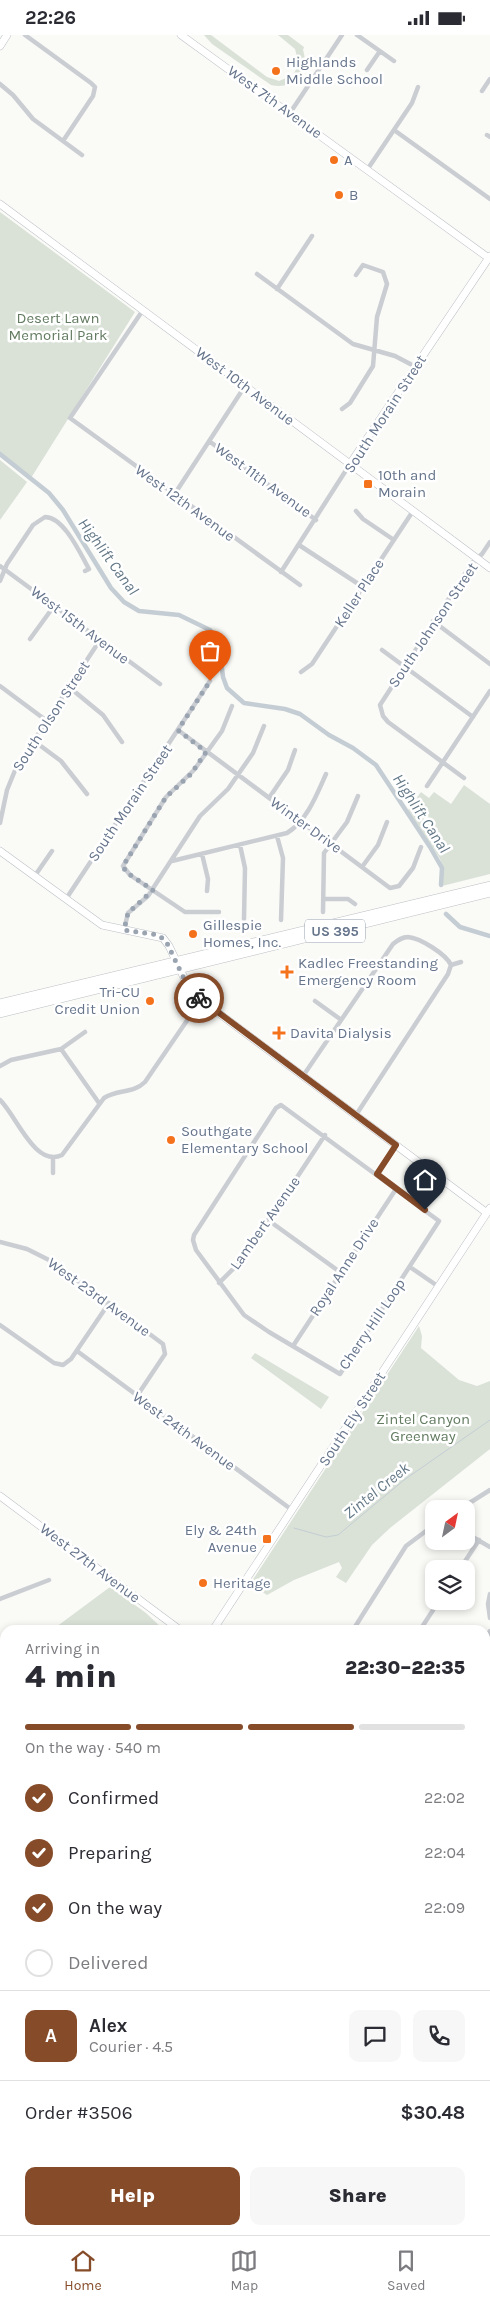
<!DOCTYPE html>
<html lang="en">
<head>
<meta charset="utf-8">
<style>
	:root { --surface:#fff; --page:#f7f7f7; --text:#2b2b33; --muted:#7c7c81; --line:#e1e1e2; --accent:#864b29 }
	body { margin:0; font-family:Karla,sans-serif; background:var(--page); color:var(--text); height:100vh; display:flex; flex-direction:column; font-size:19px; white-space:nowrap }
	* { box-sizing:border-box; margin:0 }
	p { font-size:16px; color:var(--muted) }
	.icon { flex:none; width:28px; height:28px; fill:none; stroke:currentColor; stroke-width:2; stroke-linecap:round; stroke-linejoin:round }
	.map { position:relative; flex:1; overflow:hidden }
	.drawer { position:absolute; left:0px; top:1590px; width:490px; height:610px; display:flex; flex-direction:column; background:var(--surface); border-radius:15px 15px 0 0; box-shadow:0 2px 8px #0003 }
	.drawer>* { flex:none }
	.needle { width:32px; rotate:33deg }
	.tools { position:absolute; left:425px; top:1465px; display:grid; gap:10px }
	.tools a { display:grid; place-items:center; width:50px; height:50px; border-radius:10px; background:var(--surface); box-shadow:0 2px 8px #0003; font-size:25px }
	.pin { position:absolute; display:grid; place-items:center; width:42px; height:42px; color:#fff; margin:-51px -21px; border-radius:50% 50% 50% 0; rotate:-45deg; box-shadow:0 0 5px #0007 }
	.pin .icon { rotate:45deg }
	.courier { position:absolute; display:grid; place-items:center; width:50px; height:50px; margin:-25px; border:4px solid #864b29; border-radius:50%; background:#fff; color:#222; box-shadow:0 1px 6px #0007 }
	.headline em { font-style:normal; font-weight:800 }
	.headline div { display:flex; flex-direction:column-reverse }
	.headline { display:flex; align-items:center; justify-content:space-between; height:85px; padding:0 25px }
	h1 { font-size:32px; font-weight:800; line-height:38px }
	.bar { display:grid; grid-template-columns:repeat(4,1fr); gap:8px 5px; align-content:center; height:60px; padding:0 25px }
	.bar i { height:6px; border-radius:4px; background:var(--line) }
	.bar .on { background:var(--accent) }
	.bar p { grid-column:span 4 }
	.line { display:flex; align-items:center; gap:12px; padding:0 25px; border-top:1px solid var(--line) }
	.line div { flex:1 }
	.round { display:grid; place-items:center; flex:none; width:52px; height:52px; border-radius:10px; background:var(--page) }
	ol { padding:0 25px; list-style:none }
	li { display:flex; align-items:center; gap:15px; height:55px }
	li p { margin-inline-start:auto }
	li .icon { padding:5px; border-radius:50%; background:var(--accent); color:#fff; stroke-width:4 }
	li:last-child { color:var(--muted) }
	li i { width:28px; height:28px; border:2px solid var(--line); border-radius:50% }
	.action { display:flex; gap:10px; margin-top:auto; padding:10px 25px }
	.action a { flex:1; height:58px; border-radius:10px; background:var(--accent); color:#fff; font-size:20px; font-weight:800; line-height:58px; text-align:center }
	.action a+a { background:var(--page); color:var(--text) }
	.status { display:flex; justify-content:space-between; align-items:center; height:35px; padding:0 25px; background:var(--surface); direction:ltr }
	.status svg { height:14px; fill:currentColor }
	.tab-bar { display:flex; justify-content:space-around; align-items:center; height:70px; border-top:1px solid var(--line); background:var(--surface); font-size:14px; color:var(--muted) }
	.tab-bar a { display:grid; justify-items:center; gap:2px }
	.tab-bar .on { color:var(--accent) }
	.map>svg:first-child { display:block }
</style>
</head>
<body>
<div class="status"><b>22:26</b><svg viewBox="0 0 49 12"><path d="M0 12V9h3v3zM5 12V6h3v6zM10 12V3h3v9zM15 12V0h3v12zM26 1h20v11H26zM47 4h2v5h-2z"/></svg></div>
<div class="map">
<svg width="490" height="2200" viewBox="0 0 490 2200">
	<rect width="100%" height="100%" fill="#fafaf7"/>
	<path fill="#dae2d8" d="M204,0H211L267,42L279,46L293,40L299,29L295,14L278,0H288L304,12L303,15C310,36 293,56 271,50L212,9Z
		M0,177L135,277L31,443L0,417Z
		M0,425L27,447L0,485Z
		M464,750L490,769V839L442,851L443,833L440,824L408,775L421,757L429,763L434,757L451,769Z
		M419,1291L422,1301L421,1313L459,1345L477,1351L490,1346V1414L390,1493L372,1510L346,1548L336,1542L342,1533L339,1527L294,1545L267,1560L250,1549Z
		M255,1318L329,1362L321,1374L251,1323Z
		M110,1552L146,1578L164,1595H52Z
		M5,1622V1684L0,1686V1624Z
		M5,1772V1810L0,1817V1780Z"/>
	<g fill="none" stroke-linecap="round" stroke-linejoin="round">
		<path stroke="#c4cdd3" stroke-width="1" d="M294,1493L326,1502L338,1500L404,1445L490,1385
			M99,1595L122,1593L153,1595
			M0,1653L5,1650"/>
		<path stroke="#c4cdd3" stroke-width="4.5" d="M0,419L49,458L63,475L111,553L124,567L139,576L179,580L210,595L219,608L223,642L227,653L244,668L285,674L300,679L329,700L353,713L376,730L430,812L442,833L441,850
			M446,879L460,892L490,901"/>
		<defs>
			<path id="secondary" d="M181,0L490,224
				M0,11L7,0
				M0,169L490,533
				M350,429L490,221
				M0,816L102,890L163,903L169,911L188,951L201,965L487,1178
				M0,1461L180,1595
				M213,1595L490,1173
				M485,1796L490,1800
				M0,1929L5,1921
				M0,2080L5,2084
				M485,2127L490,2119
				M174,2195L182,2200
				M438,2200L441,2195"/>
			<path id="highway" d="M0,969L490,851
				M0,978L490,857"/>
		</defs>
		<use href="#secondary" stroke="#bcc0c6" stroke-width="8"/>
		<use href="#highway" stroke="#bcbfc3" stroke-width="10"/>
		<path stroke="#cacdd2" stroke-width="4.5" d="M25,0L91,48L95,52L93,61L63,106
			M357,0L394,26
			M367,35L380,16
			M0,49L13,60L33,84L82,120
			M482,56L490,44
			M290,78L342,0
			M394,95L490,164
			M487,100L490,102
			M367,135L412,68L418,52
			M257,239L353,309L395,321L416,332
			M277,254L312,201
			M143,275L70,383L300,550
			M342,374L350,368L373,331L377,282L387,249L383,237L363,230L356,240
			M209,406L316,485
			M174,460L245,351
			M356,476L363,484L394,505
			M299,510L363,552
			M0,531L160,649
			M281,537L350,429
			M0,546L7,529L33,490L45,482C64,482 80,518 89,534L85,536
			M433,586L490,629
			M30,604L54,571
			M382,615L473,682
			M301,637L312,629L413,476
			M0,651L47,686
			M69,652L103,680L122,707
			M178,695L390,853L399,851L413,833L421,812
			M34,706L61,726L87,759
			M464,743L388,687L383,681L380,670L472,528L482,519L490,507
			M427,751L490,656
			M269,763L288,735L295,715
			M0,788L7,755L16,733L100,605
			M277,801L283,823L281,885
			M240,810L245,833L244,884
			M202,819L208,844L207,856
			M172,826L287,798C307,786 317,759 326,739
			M362,832L378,810L387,787
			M34,842L52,816
			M66,864L210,646
			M323,864H348L355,869
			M219,877H185L130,840L123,831L166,762L194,735L222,696L232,671
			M323,877L324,818L347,787L358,761
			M124,895L128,878L148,861L200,781L228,754L253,718L264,691
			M451,930L461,927
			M315,966L340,984
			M61,1014L99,1068
			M0,1031L11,1025L61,1014L85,997
			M303,1041L393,909C398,905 402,902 408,902C420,903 446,919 451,930
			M0,1065C16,1080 35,1133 62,1120L104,1063C118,1054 133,1059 145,1047L201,965
			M281,1070L439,1186L340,1339L269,1297L244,1280L196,1215L193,1205L194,1200L276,1073Z
			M356,1080L448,939L451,930
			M53,1123V1138
			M377,1139L397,1110
			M268,1185L340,1237
			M0,1207L27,1214L51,1226L163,1309L165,1319L137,1361
			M410,1232L439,1252
			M219,1248L243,1224L325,1100
			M0,1290L54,1328L63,1330L71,1324L109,1268
			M293,1311L396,1154
			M77,1316L292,1475
			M460,1474L490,1455
			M466,1498L490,1512
			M460,1534L479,1505
			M490,1559L488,1569L490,1583
			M0,1564L49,1545
			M353,1595L406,1511L434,1490
			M420,1595L439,1566
			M485,1604L490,1596
			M485,1700L490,1692
			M0,1712L5,1711
			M0,1776L5,1769
			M485,1790L490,1782
			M485,1889L490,1891
			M485,1924L490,1916
			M0,1994L5,1986
			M485,2023L490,2017
			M0,2035L5,2042
			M0,2065L5,2057
			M0,2074L5,2067
			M485,2095L490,2099
			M0,2159L5,2163
			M54,2195L62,2200
			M7,2200L10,2195"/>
		<use href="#secondary" stroke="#fff" stroke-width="7"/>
		<use href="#highway" stroke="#fff" stroke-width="9"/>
	</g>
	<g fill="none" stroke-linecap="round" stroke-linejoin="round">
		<path stroke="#9aa4b1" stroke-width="5" stroke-dasharray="0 9" d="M199,963L188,952L166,906L158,900L124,895L128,878L153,855L126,837L123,831L166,762L191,739L206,717L178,695L210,646"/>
		<path stroke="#864b29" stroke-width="6" d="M199,963L396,1110L377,1139L425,1175"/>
	</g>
	<g fill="#f5721c" stroke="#fff" stroke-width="2">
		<circle cx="276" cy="36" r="5"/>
		<circle cx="334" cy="125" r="5"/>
		<circle cx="339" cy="160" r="5"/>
		<rect x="363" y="444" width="10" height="10" rx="2.5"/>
		<circle cx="193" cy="899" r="5"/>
		<path d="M284.5 929.5h5v5h5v5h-5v5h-5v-5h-5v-5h5z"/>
		<circle cx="150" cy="966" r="5"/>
		<path d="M276.5 990.5h5v5h5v5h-5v5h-5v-5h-5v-5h5z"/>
		<circle cx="171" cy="1105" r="5"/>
		<rect x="262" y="1499" width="10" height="10" rx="2.5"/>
		<circle cx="203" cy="1548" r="5"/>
	</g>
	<g text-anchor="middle" stroke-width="5" stroke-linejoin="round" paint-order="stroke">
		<rect fill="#fff" stroke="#949eae" stroke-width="1" x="305" y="884.5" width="60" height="23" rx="4"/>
		<g font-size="14" font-weight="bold" fill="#66758c">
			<text x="335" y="901">US 395</text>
		</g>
		<g font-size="15" fill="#66758c" stroke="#fff" text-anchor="start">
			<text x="286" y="32">Highlands<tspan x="286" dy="17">Middle School</tspan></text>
			<text x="344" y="130">A</text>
			<text x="349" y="165">B</text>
			<text x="378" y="445">10th and<tspan x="378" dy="17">Morain</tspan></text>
			<text x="203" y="895">Gillespie<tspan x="203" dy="17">Homes, Inc.</tspan></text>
			<text x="298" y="933">Kadlec Freestanding<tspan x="298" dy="17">Emergency Room</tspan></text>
			<text x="140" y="962" text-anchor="end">Tri-CU<tspan x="140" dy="17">Credit Union</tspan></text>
			<text x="290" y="1003">Davita Dialysis</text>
			<text x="181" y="1101">Southgate<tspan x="181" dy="17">Elementary School</tspan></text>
			<text x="257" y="1500" text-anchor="end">Ely &amp; 24th<tspan x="257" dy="17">Avenue</tspan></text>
			<text x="213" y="1553">Heritage</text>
		</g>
		<g font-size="15" fill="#66758c" stroke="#fff">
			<text transform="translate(275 67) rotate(36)" y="5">West 7th Avenue</text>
			<text transform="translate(245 351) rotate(37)" y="5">West 10th Avenue</text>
			<text transform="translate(385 379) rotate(-57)" y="5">South Morain Street</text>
			<text transform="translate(263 445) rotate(36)" y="5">West 11th Avenue</text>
			<text transform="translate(185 468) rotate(36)" y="5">West 12th Avenue</text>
			<text transform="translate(359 558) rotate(-57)" y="5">Keller Place</text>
			<text transform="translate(80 590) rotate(37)" y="5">West 15th Avenue</text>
			<text transform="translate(433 590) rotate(-56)" y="5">South Johnson Street</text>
			<text transform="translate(51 681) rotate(-57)" y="5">South Olson Street</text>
			<text transform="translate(130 768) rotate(-56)" y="5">South Morain Street</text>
			<text transform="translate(306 790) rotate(36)" y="5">Winter Drive</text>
			<text transform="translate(265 1188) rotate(-55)" y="5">Lambert Avenue</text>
			<text transform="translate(344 1232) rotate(-57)" y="5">Royal Anne Drive</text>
			<text transform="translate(99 1262) rotate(36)" y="5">West 23rd Avenue</text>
			<text transform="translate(372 1289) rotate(-56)" y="5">Cherry Hill Loop</text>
			<text transform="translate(352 1384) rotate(-57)" y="5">South Ely Street</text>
			<text transform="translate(184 1396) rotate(36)" y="5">West 24th Avenue</text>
			<text transform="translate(90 1528) rotate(37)" y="5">West 27th Avenue</text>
		</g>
		<g font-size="15" fill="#637c61" stroke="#fff">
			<text x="58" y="288">Desert Lawn<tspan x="58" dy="17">Memorial Park</tspan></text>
			<text x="423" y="1389">Zintel Canyon<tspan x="423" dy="17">Greenway</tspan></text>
		</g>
		<g font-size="16" font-style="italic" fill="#627786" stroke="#fff">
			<text transform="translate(109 521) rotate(54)" y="6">Highlift Canal</text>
			<text transform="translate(422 778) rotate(57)" y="6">Highlift Canal</text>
			<text transform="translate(376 1455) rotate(-39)" y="6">Zintel Creek</text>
		</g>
	</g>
</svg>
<div class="tools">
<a><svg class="needle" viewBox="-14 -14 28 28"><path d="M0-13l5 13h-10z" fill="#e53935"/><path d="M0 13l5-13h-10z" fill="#7c7c81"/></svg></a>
<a><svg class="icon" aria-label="layers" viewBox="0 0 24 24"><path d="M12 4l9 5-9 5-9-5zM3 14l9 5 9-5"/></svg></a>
</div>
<div class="pin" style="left:210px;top:646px;background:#ea580c"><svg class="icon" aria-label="bag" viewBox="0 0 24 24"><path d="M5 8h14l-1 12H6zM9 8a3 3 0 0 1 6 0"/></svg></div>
<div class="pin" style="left:425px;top:1175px;background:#1f2937"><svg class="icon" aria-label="home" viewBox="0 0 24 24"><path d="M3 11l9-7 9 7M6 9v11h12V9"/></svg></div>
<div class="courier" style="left:199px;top:963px"><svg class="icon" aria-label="bike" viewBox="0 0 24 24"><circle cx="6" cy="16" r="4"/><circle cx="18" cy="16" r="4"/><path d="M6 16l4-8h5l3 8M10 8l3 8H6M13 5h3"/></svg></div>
<section class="drawer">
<div class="headline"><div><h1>4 min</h1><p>Arriving in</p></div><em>22:30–22:35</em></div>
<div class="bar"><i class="on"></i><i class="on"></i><i class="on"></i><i></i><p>On the way · 540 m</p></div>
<ol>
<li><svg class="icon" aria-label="check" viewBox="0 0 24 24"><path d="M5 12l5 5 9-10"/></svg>Confirmed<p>22:02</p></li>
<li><svg class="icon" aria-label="check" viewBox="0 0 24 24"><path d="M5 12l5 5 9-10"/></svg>Preparing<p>22:04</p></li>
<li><svg class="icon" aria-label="check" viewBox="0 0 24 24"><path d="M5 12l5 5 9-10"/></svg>On the way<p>22:09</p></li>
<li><i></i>Delivered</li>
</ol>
<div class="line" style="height:90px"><b class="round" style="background:var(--accent);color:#fff">A</b><div><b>Alex</b><p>Courier · 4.5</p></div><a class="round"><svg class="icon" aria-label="chat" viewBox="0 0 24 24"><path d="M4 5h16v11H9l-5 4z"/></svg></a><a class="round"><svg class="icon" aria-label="phone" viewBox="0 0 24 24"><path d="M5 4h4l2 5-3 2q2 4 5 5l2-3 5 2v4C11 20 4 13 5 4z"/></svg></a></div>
<div class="line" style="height:65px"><div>Order #3506</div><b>$30.48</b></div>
<div class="action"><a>Help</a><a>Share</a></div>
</section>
</div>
<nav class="tab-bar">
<a class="on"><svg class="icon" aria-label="home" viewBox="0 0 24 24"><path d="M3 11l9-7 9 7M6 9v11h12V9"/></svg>Home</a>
<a><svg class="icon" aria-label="map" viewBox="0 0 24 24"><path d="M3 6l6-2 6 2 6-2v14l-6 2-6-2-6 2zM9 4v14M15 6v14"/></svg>Map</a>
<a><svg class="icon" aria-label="saved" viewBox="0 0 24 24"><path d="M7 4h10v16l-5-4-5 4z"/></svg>Saved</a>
</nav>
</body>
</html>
